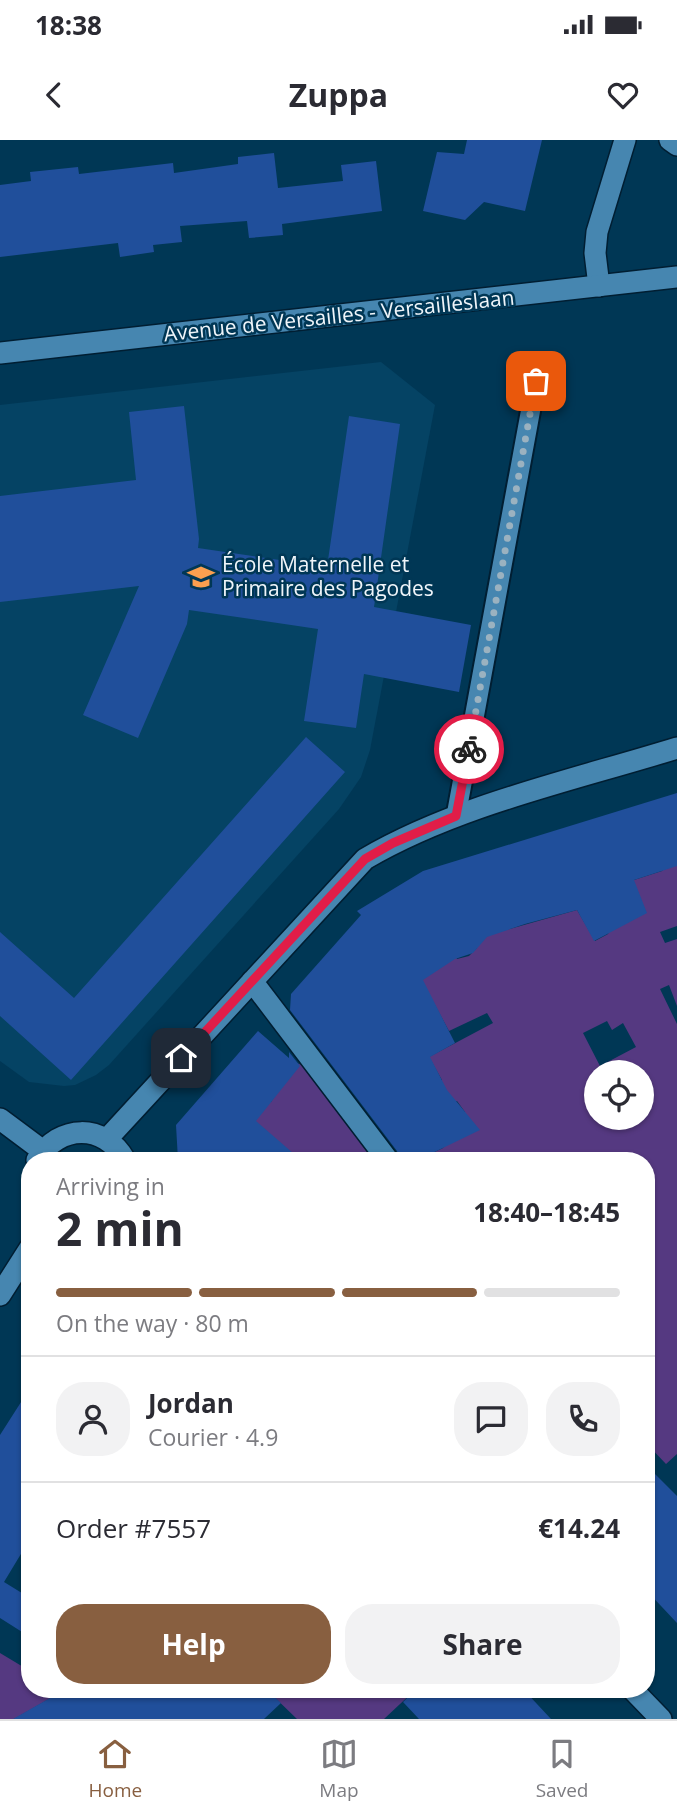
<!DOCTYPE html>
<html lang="en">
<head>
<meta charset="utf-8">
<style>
	:root { --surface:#fff; --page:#f2f2f3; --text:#2b2b33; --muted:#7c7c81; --line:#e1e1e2; --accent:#885f40 }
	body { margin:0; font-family:"Open Sans",sans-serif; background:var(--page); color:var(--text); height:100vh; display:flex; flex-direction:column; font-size:26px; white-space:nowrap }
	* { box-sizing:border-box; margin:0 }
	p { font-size:23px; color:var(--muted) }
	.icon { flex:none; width:38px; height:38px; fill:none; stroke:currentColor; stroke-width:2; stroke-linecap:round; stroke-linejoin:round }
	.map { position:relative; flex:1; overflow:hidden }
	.side { position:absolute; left:21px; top:1012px; width:634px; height:546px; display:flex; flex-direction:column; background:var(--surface); border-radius:28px; box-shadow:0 2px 5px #0004 }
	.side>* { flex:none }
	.fabs { position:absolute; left:584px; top:920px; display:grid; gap:14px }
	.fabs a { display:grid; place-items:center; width:70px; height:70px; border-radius:50%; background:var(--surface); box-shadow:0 2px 5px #0004; font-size:35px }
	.pin { position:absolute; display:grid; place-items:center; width:60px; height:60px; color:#fff; margin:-30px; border-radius:14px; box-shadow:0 4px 10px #0006 }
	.courier { position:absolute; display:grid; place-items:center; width:70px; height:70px; margin:-35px; border:5px solid #e11d48; border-radius:50%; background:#fff; color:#222; box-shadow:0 2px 9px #0007 }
	.headline em { font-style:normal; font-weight:700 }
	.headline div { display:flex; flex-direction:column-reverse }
	.headline { display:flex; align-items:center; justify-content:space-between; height:119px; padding:0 35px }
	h1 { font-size:46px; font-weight:700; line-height:52px }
	.bar { display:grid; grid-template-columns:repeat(4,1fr); gap:10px 7px; align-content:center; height:84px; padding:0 35px }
	.bar i { height:9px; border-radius:5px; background:var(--line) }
	.bar .current { background:var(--accent) }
	.bar p { grid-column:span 4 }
	.line { display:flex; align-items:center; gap:18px; padding:0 35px; border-top:2px solid var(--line) }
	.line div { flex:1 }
	.round { display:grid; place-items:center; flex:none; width:74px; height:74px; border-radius:28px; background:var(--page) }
	.primary-button { display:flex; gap:14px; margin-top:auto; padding:14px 35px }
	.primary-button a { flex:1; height:80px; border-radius:28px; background:var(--accent); color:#fff; font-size:28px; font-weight:700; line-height:80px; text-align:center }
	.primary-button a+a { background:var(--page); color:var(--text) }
	.status { display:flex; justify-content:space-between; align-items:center; height:49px; padding:0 35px; background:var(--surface); direction:ltr }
	.status svg { height:19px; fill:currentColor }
	header { display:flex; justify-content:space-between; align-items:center; height:91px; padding:0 35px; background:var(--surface); font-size:32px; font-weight:700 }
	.tabs { display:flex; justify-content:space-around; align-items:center; height:98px; border-top:2px solid var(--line); background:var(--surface); font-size:19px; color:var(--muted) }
	.tabs a { display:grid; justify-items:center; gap:4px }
	.tabs .current { color:var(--accent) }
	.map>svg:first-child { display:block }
</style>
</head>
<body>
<div class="status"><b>18:38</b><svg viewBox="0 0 49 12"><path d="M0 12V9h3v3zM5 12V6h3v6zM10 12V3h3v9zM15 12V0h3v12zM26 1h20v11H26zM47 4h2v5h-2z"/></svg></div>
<header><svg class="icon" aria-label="back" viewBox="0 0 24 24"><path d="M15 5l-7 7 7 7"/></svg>Zuppa<svg class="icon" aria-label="heart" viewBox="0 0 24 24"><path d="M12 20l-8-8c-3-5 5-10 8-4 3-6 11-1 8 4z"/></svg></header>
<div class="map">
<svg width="677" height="1579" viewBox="0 0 677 1579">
	<rect width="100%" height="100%" fill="#003755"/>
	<path fill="#054364" d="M381,222L435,265L370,610L361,637L339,669L109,925L96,935L75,945L64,946L29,942L0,921V265Z"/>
	<path fill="#553981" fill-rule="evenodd" d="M677,714V786L660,792L665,803L677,799V866L669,845L660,849L677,884V1314L666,1324L646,1303V1020H418L443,1008L465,972L457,961L452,963L432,946L442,940L429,917L493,883L487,873L449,891L435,865L389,842L448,801L457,819L469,816L477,808L474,799L577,770L595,801L608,794L634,740L662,731ZM607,881L612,890L623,883L636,907L600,926L583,893ZM597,933H642V978H597Z
		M296,923L309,927L379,1020H301L298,1018L295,1020H278L285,1011L238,967L267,959L271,962Z
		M0,1513L30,1531V1549L63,1551L14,1579H0Z
		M266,1549H416L384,1579H297Z"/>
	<path fill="#204f9b" d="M467,0H542L525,71L484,62L465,80L423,71L437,12L464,14Z
		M274,13L278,48L343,41L341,25L376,21L382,71L282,84L283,95L249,98L247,81L180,86L182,102L153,105L154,112L120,117L118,103L0,117V45L31,41L30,32L78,27L79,34L173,23L174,33L238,24V17Z
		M184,266L199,399L198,408L327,427L349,276L400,284L374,467L471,485L459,552L364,534L356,588L304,581L318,489L189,470L187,484L138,598L83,575L139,446L0,462V356L136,340L129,272Z
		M306,597L345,632L71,940L0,876V792L74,858Z
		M677,653V726L634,740L647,773L594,801L577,770L525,784L487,797L473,813L455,819L423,840L455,903L430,917L447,950L480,990L418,1020H400L397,1011L290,870L291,854L361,775L357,771L423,731Z
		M258,891L289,918V912L300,926L256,981L301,1020H178L176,985Z
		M30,1248V1399L4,1442L30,1458V1497L0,1478V1295Z
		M646,1325L677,1356V1483L646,1450Z
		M66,1549H266L281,1563L264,1579H13Z
		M416,1549H523L551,1579H419L403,1562Z"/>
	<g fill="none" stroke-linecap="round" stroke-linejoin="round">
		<defs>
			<path id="lane" d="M456,676L536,241"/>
			<path id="street" d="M670,0L677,5
				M599,146L595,113L597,92L625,0
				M252,841L387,1019
				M0,979L43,1011
				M107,999L365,719C457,665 574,640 677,608
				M37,1020C59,984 104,983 125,1020
				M0,1155L30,1108
				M632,1549L661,1579"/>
			<path id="secondary" d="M0,213L677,137"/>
		</defs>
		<use href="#lane" stroke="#001e32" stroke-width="23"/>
		<use href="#street" stroke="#001e32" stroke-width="24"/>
		<use href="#secondary" stroke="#001e32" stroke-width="24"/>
		<use href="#lane" stroke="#4686b0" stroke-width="19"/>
		<use href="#street" stroke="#4686b0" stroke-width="21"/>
		<use href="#secondary" stroke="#4686b0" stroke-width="21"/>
	</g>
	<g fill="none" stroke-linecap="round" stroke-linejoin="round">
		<path stroke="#9bb2c0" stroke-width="7" stroke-dasharray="0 12.6" d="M469,609L536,241"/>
		<path stroke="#e11d48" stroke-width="9" d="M181,918L365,719L393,703L456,676L469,609"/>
	</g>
	<defs>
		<symbol id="school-bare" viewBox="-9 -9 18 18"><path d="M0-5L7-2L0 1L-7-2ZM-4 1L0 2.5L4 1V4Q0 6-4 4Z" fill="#fa9f4f" stroke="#003755" stroke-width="2.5" paint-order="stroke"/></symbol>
	</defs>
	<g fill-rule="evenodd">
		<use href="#school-bare" x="182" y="418" width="38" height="38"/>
	</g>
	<g text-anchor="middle" stroke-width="5" stroke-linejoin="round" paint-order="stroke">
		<g font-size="21" fill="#eff5fa" stroke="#003755">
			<text transform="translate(339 176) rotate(-6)" y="7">Avenue de Versailles - Versailleslaan</text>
		</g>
		<g font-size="21" fill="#eff5fa" stroke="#003755" text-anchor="start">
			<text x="222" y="432">École Maternelle et<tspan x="222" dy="24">Primaire des Pagodes</tspan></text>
		</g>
	</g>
</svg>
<div class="fabs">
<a><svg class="icon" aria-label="locate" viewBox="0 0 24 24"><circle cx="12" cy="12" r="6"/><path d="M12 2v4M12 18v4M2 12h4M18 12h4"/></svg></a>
</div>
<div class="pin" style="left:536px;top:241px;background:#ea580c"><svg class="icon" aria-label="bag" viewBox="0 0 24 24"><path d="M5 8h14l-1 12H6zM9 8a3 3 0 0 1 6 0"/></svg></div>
<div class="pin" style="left:181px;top:918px;background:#1f2937"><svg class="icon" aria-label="home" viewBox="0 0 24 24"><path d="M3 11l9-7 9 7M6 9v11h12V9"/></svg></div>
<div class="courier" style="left:469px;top:609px"><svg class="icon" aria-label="bike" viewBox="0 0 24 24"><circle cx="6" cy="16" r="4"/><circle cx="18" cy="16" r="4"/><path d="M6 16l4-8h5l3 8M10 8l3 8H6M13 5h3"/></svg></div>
<section class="side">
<div class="headline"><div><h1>2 min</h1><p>Arriving in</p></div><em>18:40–18:45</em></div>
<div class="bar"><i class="current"></i><i class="current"></i><i class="current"></i><i></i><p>On the way · 80 m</p></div>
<div class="line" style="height:126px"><a class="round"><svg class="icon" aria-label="person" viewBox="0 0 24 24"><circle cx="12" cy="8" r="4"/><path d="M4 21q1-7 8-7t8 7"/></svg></a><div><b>Jordan</b><p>Courier · 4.9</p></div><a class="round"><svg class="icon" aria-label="chat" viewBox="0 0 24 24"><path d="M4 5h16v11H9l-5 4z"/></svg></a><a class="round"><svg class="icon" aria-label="phone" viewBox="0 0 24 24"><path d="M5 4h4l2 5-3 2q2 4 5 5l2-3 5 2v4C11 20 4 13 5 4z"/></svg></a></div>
<div class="line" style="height:91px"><div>Order #7557</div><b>€14.24</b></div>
<div class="primary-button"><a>Help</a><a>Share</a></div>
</section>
</div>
<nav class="tabs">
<a class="current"><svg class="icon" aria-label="home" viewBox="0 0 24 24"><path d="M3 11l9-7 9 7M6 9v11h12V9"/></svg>Home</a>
<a><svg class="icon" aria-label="map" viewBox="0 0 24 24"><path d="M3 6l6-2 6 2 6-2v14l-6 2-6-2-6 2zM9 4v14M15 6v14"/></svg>Map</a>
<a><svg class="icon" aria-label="saved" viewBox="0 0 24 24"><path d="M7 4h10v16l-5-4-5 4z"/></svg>Saved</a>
</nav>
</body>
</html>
